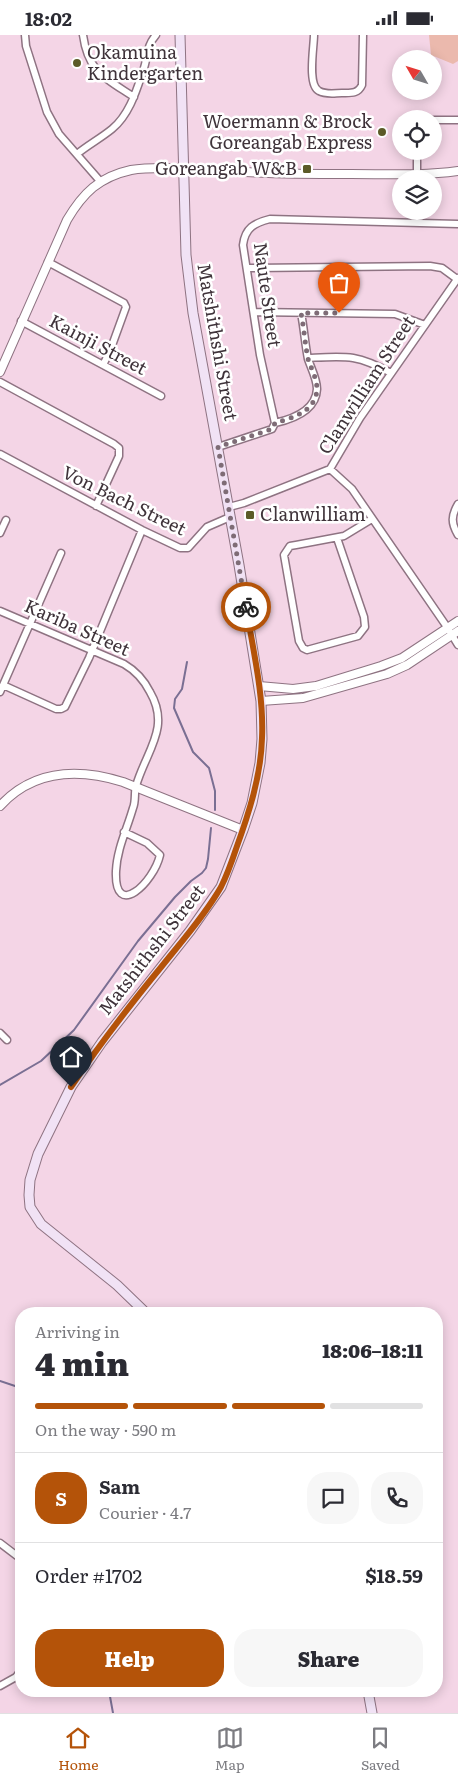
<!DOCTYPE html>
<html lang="en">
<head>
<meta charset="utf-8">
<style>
	:root { --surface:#fff; --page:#f7f7f7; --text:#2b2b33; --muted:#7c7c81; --line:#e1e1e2; --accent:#b45309 }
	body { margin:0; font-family:Literata,serif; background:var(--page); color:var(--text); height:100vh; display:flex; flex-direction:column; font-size:19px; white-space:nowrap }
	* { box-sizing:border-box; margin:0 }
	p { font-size:16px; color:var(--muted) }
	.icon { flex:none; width:28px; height:28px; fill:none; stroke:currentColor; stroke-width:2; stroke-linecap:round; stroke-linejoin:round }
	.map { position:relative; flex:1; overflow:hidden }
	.panel { position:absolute; left:15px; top:1272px; width:428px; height:390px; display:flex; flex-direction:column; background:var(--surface); border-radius:20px; box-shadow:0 2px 12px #0003 }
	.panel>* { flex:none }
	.needle { width:32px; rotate:309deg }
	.fabs { position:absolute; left:392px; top:15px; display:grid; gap:10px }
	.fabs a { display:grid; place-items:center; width:50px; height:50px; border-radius:50%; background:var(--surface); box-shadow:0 2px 12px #0003; font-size:25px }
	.pin { position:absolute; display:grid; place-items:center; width:42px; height:42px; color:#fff; margin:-51px -21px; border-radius:50% 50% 50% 0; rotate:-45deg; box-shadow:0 0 5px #0007 }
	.pin .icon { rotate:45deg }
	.courier { position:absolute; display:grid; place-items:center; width:50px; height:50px; margin:-25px; border:4px solid #b45309; border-radius:50%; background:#fff; color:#222; box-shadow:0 1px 6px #0007 }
	.summary em { font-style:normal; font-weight:800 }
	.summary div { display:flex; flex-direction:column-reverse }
	.summary { display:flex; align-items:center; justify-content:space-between; height:85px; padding:0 20px }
	h1 { font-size:32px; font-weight:800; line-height:38px }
	.bar { display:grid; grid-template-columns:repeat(4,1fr); gap:8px 5px; align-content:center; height:60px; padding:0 20px }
	.bar i { height:6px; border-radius:4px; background:var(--line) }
	.bar .active { background:var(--accent) }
	.bar p { grid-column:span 4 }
	.line { display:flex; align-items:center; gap:12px; padding:0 20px; border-top:1px solid var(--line) }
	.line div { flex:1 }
	.round { display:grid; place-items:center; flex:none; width:52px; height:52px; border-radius:20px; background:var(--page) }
	.button { display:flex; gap:10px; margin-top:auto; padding:10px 20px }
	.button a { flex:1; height:58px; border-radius:20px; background:var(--accent); color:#fff; font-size:20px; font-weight:800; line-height:58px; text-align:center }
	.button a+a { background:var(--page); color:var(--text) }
	.status { display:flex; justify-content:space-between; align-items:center; height:35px; padding:0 25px; background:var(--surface); direction:ltr }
	.status svg { height:14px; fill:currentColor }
	.dock { display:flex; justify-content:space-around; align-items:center; height:70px; border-top:1px solid var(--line); background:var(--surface); font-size:14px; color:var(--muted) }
	.dock a { display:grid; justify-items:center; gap:2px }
	.dock .active { color:var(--accent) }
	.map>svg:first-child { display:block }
</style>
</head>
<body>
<div class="status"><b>18:02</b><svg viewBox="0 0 49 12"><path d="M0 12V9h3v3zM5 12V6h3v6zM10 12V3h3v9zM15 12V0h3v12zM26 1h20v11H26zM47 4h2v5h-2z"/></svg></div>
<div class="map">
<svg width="458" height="1678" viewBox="0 0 458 1678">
	<rect width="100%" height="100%" fill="#f4d5e6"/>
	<path fill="#ebb9ad" d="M429,0H458V26L453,29L431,20Z"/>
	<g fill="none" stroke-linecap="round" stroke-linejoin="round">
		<path stroke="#7a6f93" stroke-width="2" d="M187,627L182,654L175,664L174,673L193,717L209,733L215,756V775
			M0,1050L41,1026L74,995L138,906L175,862L191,846L202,838L206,833L208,824L211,793
			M0,1346L21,1353
			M109,1656L113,1678"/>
		<defs>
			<path id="minor" d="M25,0L26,11L47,77L59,99L100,146
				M83,0C88,37 105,43 134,62
				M314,0C314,12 307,50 319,56C326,60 335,58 342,58C351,58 358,59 362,50L363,0
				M434,85H458
				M417,116V140
				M77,119C88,110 101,103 112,94C129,80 136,57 143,36C148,23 146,11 156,0
				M48,227L124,268L126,272L110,316L103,330
				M247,233L430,231L442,233L457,244
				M254,277L395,279L425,290
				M21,286L161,361
				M308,323C346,321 357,319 391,338
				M0,347L114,409L119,413V421L96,471
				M275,388C293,384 316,376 317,354C317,344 311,333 308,324C305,309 304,293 301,278
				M218,412L272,394L275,388L260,320L243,210C245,193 254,188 270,184L458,189
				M0,419L142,495L180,513H188L207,492L230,482
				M330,434L352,454L447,592L458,610
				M458,469C451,481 451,488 458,500
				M229,472L244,468L330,434L360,383L458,243
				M0,498L6,485
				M337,503L364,582L365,592L358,601L307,615L303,613L299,606L284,520L290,511L296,510L344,501L372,484
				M0,576L124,629C136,636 144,645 150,657C171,693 146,716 136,751C134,758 136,766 133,773C127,794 117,814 116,836C114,886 154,847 160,820L147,808L124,797
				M3,650L56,674H61L65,672L89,623L142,495
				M0,657L61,518
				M0,998L7,1005
				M0,1508L21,1524
				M0,1651L16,1642L21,1635"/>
			<path id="tertiary" d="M0,337L67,185C83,158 99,142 131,135C142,133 154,133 165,133C191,134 218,136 245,137C280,139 316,139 351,139C387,139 422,141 458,136
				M259,651L293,654L316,651L381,631L402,623L458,586
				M261,666L303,663L387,639L407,630L458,596
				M0,771C34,734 78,733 123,747L243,795"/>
			<path id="secondary" d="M147,1279L117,1250L41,1189L30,1172L29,1160L30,1145L38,1119L71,1052L102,1007L190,896L221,852L243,795L252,768L260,728L262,704L261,666L239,530L193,278L186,220L180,0
				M368,1656L372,1678"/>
		</defs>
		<use href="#minor" stroke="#8e7382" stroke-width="9"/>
		<use href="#tertiary" stroke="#8e7382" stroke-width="10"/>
		<use href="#secondary" stroke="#8e7382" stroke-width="11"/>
		<use href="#minor" stroke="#fff" stroke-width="6"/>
		<use href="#tertiary" stroke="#fff" stroke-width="8"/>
		<use href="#secondary" stroke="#f1e2f5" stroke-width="9"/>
	</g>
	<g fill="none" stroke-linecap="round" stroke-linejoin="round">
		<path stroke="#7e6c76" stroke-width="5" stroke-dasharray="0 9" d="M246,572L218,412L272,394L275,388C293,383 316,376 317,354C317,344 311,333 308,324C305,309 304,293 301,278H339"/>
		<path stroke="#b45309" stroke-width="6" d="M71,1052C99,1010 130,970 162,931C182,906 205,880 221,852C227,840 232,826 236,814C249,778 261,741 262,703C264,660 253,615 246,572"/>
	</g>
	<g fill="#5c5b28" stroke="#fff" stroke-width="2">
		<circle cx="77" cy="28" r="5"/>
		<circle cx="382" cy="97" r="5"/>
		<rect x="302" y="129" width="10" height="10" rx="2.5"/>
		<rect x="245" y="475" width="10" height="10" rx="2.5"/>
	</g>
	<g text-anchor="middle" stroke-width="5" stroke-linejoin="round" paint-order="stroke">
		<g font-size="18" fill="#3f333a" stroke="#fff" text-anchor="start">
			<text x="87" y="24">Okamuina<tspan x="87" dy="21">Kindergarten</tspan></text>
			<text x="372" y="93" text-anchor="end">Woermann &amp; Brock<tspan x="372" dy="21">Goreangab Express</tspan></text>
			<text x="297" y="140" text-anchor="end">Goreangab W&amp;B</text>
			<text x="260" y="486">Clanwilliam</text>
		</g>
		<g font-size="18" fill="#3f333a" stroke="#fff">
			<text transform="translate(267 260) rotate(82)" y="6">Naute Street</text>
			<text transform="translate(217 307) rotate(80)" y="6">Matshithshi Street</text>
			<text transform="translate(98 310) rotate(28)" y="6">Kainji Street</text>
			<text transform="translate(367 350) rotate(-57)" y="6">Clanwilliam Street</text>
			<text transform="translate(124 466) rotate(26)" y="6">Von Bach Street</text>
			<text transform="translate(77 593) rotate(24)" y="6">Kariba Street</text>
			<text transform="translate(152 915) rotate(-52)" y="6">Matshithshi Street</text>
		</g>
	</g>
</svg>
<div class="fabs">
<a><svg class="needle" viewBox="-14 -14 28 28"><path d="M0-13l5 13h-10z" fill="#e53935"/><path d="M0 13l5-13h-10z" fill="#7c7c81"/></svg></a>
<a><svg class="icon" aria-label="locate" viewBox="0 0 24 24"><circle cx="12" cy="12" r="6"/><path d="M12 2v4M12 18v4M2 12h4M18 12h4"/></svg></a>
<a><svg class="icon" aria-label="layers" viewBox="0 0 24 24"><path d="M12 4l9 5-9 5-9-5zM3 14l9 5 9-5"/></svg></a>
</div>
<div class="pin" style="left:339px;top:278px;background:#ea580c"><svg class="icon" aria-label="bag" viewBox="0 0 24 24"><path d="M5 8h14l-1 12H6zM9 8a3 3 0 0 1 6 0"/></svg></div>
<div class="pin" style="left:71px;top:1052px;background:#1f2937"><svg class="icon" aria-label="home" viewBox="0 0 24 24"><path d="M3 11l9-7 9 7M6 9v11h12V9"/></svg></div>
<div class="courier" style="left:246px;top:572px"><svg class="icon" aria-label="bike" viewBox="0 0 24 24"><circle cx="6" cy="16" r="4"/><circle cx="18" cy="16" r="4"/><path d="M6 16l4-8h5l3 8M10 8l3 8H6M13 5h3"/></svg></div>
<section class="panel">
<div class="summary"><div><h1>4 min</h1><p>Arriving in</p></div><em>18:06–18:11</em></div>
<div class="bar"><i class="active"></i><i class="active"></i><i class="active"></i><i></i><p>On the way · 590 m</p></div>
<div class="line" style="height:90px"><b class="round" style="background:var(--accent);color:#fff">S</b><div><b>Sam</b><p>Courier · 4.7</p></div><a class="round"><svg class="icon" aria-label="chat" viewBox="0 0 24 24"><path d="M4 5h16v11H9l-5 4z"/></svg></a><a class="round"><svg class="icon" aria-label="phone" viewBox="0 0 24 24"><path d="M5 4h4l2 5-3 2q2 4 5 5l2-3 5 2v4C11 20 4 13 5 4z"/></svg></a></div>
<div class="line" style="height:65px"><div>Order #1702</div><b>$18.59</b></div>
<div class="button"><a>Help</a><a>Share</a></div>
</section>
</div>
<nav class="dock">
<a class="active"><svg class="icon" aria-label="home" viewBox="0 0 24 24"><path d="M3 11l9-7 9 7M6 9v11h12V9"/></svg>Home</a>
<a><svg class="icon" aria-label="map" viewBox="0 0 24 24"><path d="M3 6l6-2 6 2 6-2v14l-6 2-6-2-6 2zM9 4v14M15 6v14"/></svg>Map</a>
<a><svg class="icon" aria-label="saved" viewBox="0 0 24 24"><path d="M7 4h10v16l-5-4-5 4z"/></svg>Saved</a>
</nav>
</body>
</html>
